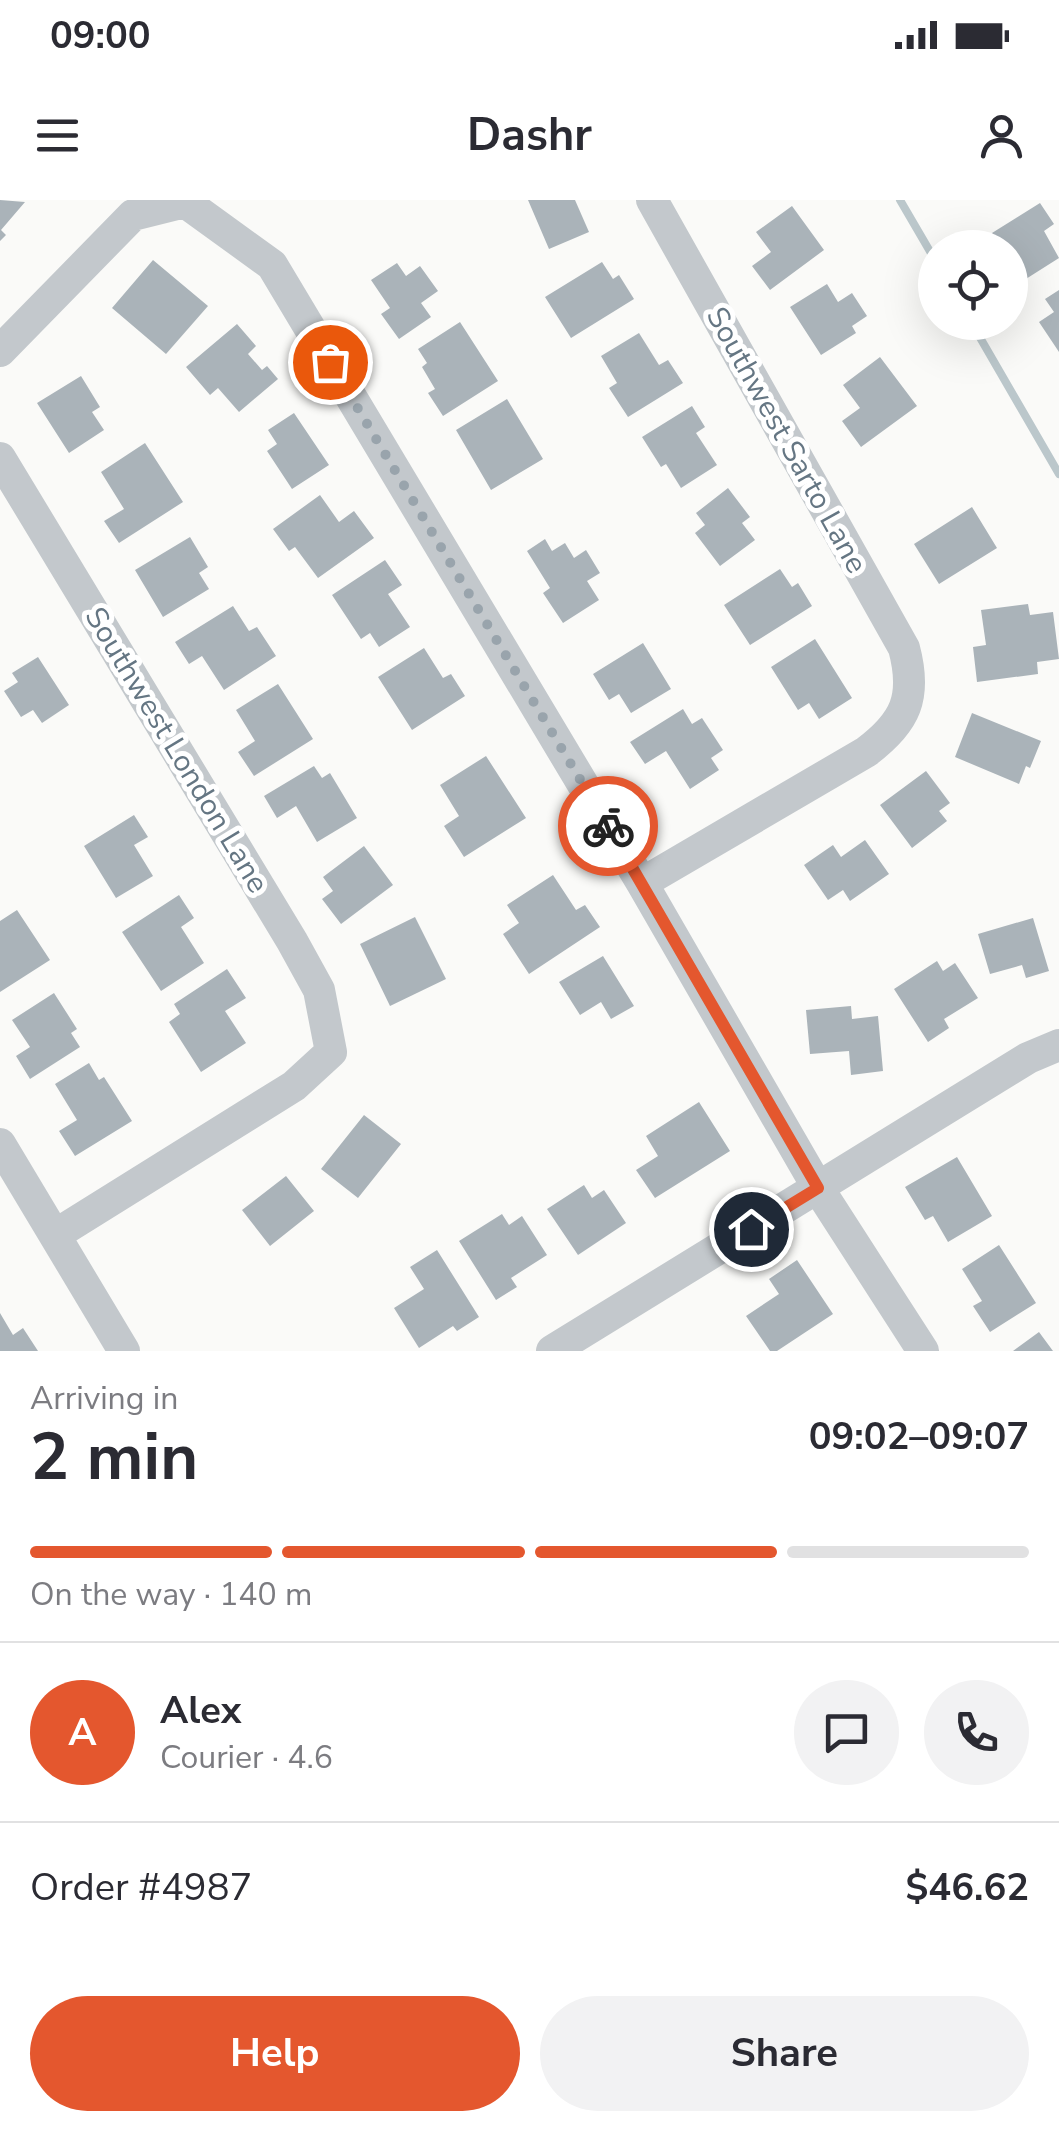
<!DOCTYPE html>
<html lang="en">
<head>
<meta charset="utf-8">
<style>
	:root { --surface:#fff; --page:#f2f2f3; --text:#2b2b33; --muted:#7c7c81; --line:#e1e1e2; --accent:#e4572e }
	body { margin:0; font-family:"Nunito Sans",sans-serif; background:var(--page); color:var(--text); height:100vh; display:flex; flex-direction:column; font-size:38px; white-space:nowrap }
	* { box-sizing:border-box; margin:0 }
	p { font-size:32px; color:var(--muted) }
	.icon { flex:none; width:55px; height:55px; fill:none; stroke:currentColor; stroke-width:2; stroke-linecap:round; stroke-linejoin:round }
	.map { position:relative; height:1151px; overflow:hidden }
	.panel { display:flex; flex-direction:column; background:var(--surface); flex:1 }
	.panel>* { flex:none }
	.fabs { position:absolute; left:918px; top:30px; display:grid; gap:20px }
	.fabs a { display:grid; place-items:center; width:110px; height:110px; border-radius:50%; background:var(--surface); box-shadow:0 10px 40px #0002; font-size:50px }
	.pin { position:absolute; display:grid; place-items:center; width:85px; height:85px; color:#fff; margin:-42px; border:5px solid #fff; border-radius:50%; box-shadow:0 2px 10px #0007 }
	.courier { position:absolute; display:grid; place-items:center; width:100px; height:100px; margin:-50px; border:8px solid #e4572e; border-radius:50%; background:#fff; color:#222; box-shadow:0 2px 12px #0007 }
	.headline em { font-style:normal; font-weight:700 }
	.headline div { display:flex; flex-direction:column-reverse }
	.headline { display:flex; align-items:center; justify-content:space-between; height:170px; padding:0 30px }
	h1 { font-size:65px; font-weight:700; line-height:75px }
	.bar { display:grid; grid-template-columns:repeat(4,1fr); gap:15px 10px; align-content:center; height:120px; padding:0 30px }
	.bar i { height:12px; border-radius:8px; background:var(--line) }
	.bar .selected { background:var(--accent) }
	.bar p { grid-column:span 4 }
	.line { display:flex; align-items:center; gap:25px; padding:0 30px; border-top:2px solid var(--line) }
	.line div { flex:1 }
	.round { display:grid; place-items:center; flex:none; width:105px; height:105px; border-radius:52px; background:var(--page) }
	.primary-button { display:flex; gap:20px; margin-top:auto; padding:20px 30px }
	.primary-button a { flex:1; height:115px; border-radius:60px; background:var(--accent); color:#fff; font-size:40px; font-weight:700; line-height:115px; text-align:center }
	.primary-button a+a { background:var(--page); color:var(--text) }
	.status { display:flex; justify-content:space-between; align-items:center; height:70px; padding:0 50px; background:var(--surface); direction:ltr }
	.status svg { height:28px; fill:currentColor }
	header { display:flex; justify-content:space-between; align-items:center; height:130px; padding:0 30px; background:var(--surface); font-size:45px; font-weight:700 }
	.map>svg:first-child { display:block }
</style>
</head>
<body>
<div class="status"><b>09:00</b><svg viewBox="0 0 49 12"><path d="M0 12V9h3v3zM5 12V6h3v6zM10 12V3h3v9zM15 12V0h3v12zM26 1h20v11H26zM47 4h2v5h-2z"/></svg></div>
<header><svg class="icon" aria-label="menu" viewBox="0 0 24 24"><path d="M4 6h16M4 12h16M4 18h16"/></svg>Dashr<svg class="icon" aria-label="person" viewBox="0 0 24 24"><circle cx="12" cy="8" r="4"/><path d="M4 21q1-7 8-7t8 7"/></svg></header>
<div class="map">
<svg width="1059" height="1151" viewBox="0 0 1059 1151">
	<rect width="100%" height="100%" fill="#fafaf8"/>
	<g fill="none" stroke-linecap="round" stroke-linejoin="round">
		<path stroke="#bbc7cb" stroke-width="8" d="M900,0L935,60
			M971,122L1059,274"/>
	</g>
	<path fill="#aab3b9" d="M0,0L25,2L1,30L6,35L0,41Z
		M528,0H575L589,32L549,49Z
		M1040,3L1054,24L1044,31L1059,58L1010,89V48H1002L992,33Z
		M792,6L824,50L770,90L752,66L771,52L756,32Z
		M153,60L208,106L166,154L112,108Z
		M602,62L613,79L619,75L634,99L571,138L545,97Z
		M397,63L406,76L420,66L438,91L421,103L431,117L399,139L381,114L390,108L371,80Z
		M827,84L838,102L852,93L867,116L852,126L856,133L821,155L790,107Z
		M1059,90V152L1039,122L1054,112L1045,99Z
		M460,122L498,181L443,216L428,193L435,189L422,167L427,163L418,149Z
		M237,124L256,146L248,154L262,170L267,166L278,179L239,212L218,188L210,195L186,167Z
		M639,133L659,165L668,160L683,183L628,217L609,188L617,183L601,156Z
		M880,157L917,206L861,247L842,221L860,208L843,185Z
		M81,176L100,207L92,212L104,230L69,253L37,203Z
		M507,199L543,259L491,290L456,230Z
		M692,206L705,227L696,233L717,265L681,288L666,264L661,267L642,237Z
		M294,213L329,265L292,289L267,251L277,244L268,230Z
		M145,243L183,302L119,343L104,321L124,309L101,272Z
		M728,288L750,317L742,323L755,340L720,366L695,333L705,325L696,313Z
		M320,295L339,322L354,311L374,338L318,378L295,347L289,351L273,329Z
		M972,307L997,348L939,384L914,344Z
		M190,337L208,367L199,373L209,389L163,417L135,370Z
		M545,339L552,351L565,343L574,358L586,350L600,373L587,381L599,400L563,423L543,393L550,388L527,351Z
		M385,360L402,385L388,394L410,427L379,447L370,433L361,439L332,395Z
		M780,369L792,387L798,383L812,406L750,445L724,405Z
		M1028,404L1030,415L1053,412L1059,459L1037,462L1038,474L977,482L973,447L986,445L981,410Z
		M233,406L249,431L257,427L276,456L224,490L202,456L189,464L175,442Z
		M815,439L852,498L819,519L809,503L798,510L771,467Z
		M643,443L671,489L631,513L619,494L609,500L593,474Z
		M424,448L443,478L451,474L465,496L412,530L378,477Z
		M38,457L69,505L42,523L33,510L21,517L4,491L18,482L12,473Z
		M278,484L313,539L254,576L238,552L255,541L236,510Z
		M683,509L692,524L702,518L723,550L711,558L719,570L690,589L666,551L645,564L630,542Z
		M972,513L1041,541L1030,568L1026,566L1019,584L955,557Z
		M486,556L526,618L464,657L444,626L459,616L440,585Z
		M314,566L322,578L330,573L357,618L317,642L296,606L277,618L264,596Z
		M926,571L950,603L939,611L947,621L912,648L880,605Z
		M134,615L148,637L134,645L153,676L116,698L84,646Z
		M865,640L889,674L850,701L843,690L828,700L804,665L833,645L841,657Z
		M364,646L393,685L341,724L322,699L333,691L323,677Z
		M553,675L576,710L585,705L600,727L529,774L503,734L519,723L507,705Z
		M179,695L194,718L181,727L204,763L161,791L122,732Z
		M17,710L50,760L0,792V721Z
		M415,717L446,779L390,806L360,744Z
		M1033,718L1049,771L1026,778L1022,765L990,774L978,734Z
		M603,756L634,806L611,819L601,802L580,815L559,782Z
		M937,761L943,771L955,763L978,798L944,819L949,828L928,842L894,789Z
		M227,769L246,798L225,811L246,843L201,872L169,822L180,814L174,804Z
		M54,793L77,829L71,833L80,847L30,879L16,856L30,847L12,820Z
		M851,806L852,819L878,816L883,871L851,875L849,851L810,854L806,810Z
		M89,863L99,880L104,877L132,921L75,956L59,931L77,920L55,884Z
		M699,902L730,951L655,998L636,970L658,956L646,936Z
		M364,915L401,944L358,998L321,969Z
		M957,957L992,1016L948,1042L933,1016L925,1020L905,987Z
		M286,976L314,1011L270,1046L242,1010Z
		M584,985L592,998L604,990L626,1023L578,1055L547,1009Z
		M502,1014L509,1025L522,1016L547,1055L511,1078L517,1087L496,1100L459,1041Z
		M999,1045L1036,1103L990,1132L973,1106L982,1101L962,1069Z
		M437,1050L479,1117L457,1131L453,1126L419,1148L394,1108L424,1089L410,1067Z
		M797,1060L833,1114L777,1151H770L746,1116L779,1094L769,1079Z
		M0,1113L13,1135L23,1128L38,1151H0Z
		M1039,1132L1053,1151H1013Z"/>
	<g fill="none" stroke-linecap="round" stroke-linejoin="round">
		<path stroke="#c3c8cc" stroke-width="32" d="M185,2L272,65L642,683L818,988L923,1151
			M0,151L133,15L185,2
			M0,258L292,741L319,790L331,852L294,886L55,1035
			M642,683L866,552C906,522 917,497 904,448L652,0
			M0,944L124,1151
			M552,1151L1028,858L1059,845"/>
	</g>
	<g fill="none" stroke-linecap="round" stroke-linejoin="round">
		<path stroke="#99a4ac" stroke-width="10" stroke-dasharray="0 18" d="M330,162L608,626"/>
		<path stroke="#e4572e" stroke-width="12" d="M608,626L818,988L751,1029"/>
	</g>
	<g text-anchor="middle" stroke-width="10" stroke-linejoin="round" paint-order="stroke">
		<g font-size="30" fill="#657683" stroke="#fff">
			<text transform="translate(787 240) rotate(61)" y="10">Southwest Sarto Lane</text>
			<text transform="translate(177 550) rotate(59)" y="10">Southwest London Lane</text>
		</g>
	</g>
</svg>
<div class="fabs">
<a><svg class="icon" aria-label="locate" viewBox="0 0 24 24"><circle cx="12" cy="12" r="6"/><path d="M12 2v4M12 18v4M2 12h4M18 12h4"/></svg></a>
</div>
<div class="pin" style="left:330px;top:162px;background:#ea580c"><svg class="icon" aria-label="bag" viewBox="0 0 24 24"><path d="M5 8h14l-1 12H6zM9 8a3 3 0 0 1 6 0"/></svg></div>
<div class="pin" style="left:751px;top:1029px;background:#1f2937"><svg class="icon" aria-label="home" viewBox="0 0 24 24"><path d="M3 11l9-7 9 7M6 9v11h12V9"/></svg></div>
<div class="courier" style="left:608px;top:626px"><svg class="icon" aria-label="bike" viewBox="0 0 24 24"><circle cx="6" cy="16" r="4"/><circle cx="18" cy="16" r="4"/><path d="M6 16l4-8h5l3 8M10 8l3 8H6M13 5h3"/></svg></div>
</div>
<section class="panel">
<div class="headline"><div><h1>2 min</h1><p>Arriving in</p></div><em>09:02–09:07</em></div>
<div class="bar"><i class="selected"></i><i class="selected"></i><i class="selected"></i><i></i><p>On the way · 140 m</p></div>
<div class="line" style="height:180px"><b class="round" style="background:var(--accent);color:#fff">A</b><div><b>Alex</b><p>Courier · 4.6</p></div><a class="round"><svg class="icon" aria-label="chat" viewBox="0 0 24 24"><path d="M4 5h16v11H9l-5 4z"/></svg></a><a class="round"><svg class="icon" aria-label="phone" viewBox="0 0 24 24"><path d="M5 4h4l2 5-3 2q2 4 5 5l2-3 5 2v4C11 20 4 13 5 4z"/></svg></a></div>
<div class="line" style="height:130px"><div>Order #4987</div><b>$46.62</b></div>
<div class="primary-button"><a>Help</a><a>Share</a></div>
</section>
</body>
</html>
